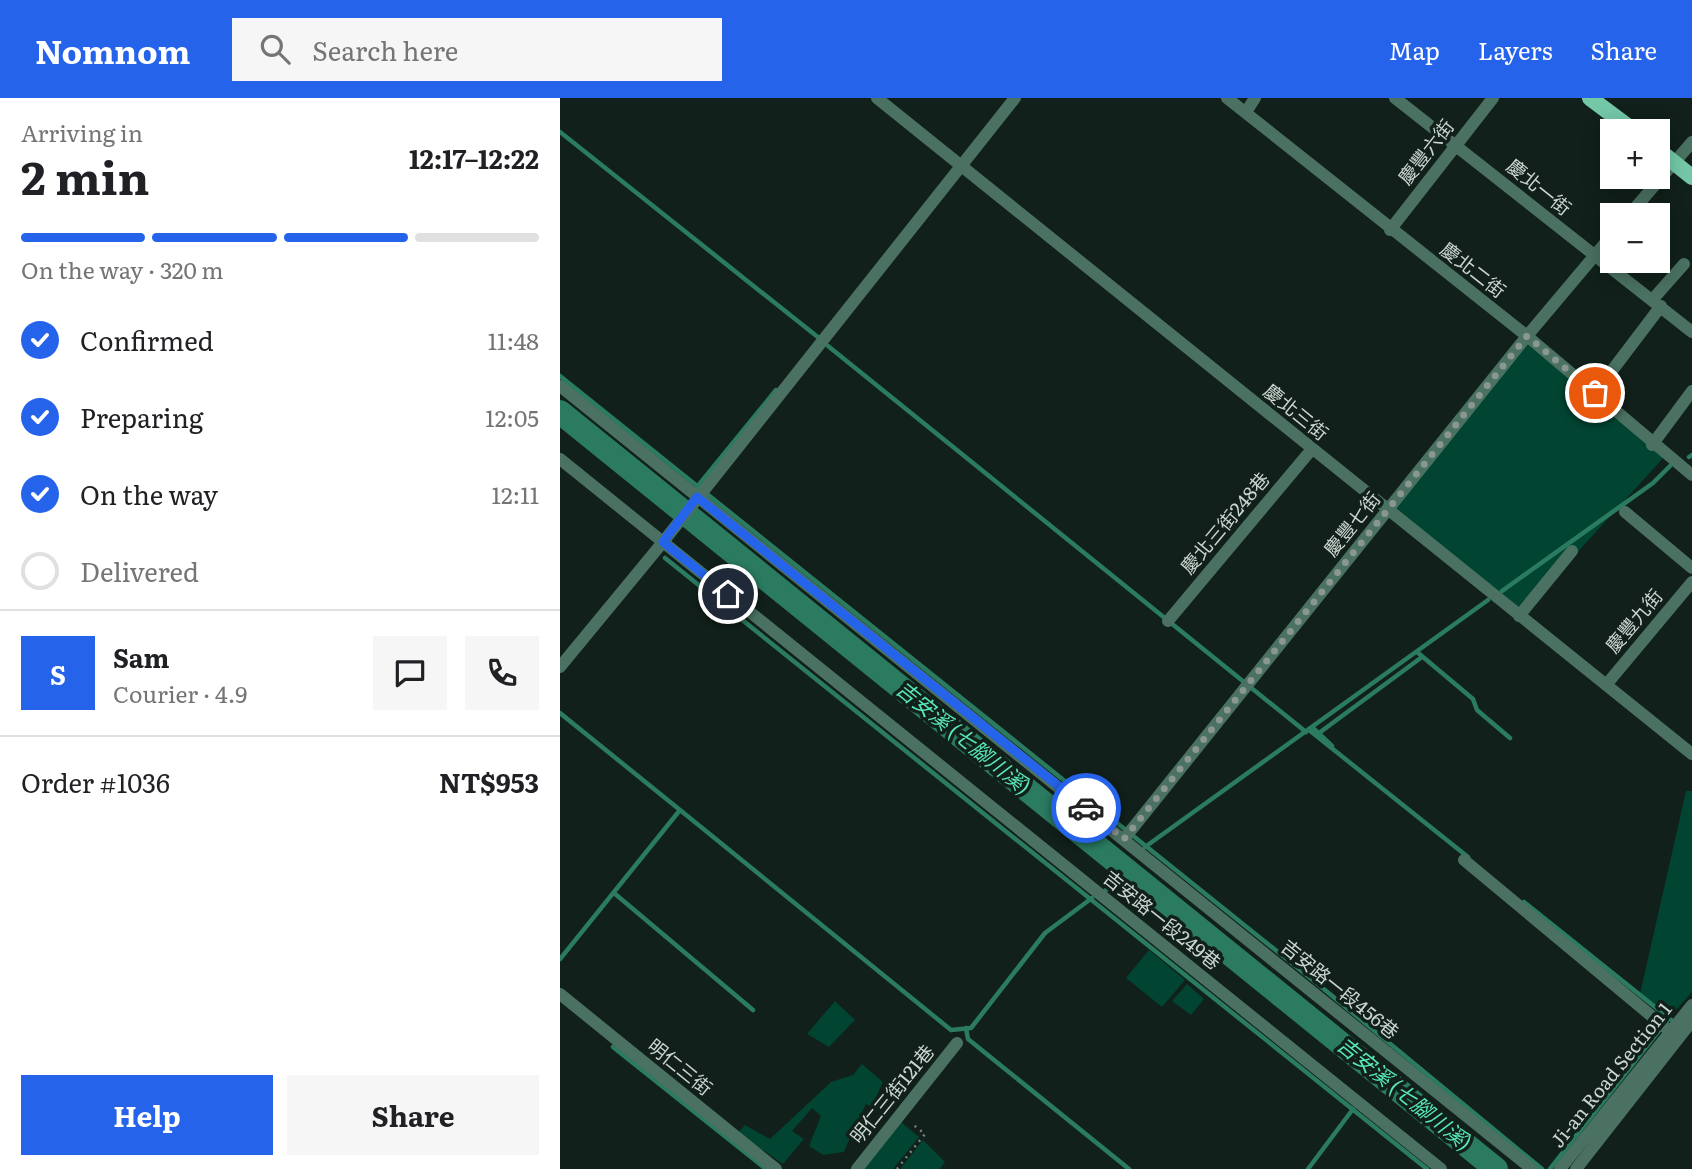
<!DOCTYPE html>
<html lang="en">
<head>
<meta charset="utf-8">
<style>
	:root { --surface:#fff; --page:#f6f6f6; --text:#202124; --muted:#757577; --line:#e0e0e0; --accent:#2563eb }
	body { margin:0; font-family:Literata,"Noto Sans TC",serif; background:var(--page); color:var(--text); height:100vh; display:flex; flex-direction:column; font-size:26px; white-space:nowrap }
	* { box-sizing:border-box; margin:0 }
	p { font-size:23px; color:var(--muted) }
	.icon { flex:none; width:38px; height:38px; fill:none; stroke:currentColor; stroke-width:2; stroke-linecap:round; stroke-linejoin:round }
	.map { position:relative; flex:1; overflow:hidden }
	.panel { display:flex; flex-direction:column; background:var(--surface); width:560px }
	.panel>* { flex:none }
	.buttons { position:absolute; left:1040px; top:21px; display:grid; gap:14px }
	.buttons a { display:grid; place-items:center; width:70px; height:70px; border-radius:0px; background:var(--surface); box-shadow:0 4px 18px #0003; font-size:35px }
	.pin { position:absolute; display:grid; place-items:center; width:60px; height:60px; color:#fff; margin:-30px; border:4px solid #fff; border-radius:50%; box-shadow:0 2px 7px #0007 }
	.courier { position:absolute; display:grid; place-items:center; width:70px; height:70px; margin:-35px; border:5px solid #2563eb; border-radius:50%; background:#fff; color:#222; box-shadow:0 2px 9px #0007 }
	.summary em { font-style:normal; font-weight:700 }
	.summary div { display:flex; flex-direction:column-reverse }
	.summary { display:flex; align-items:center; justify-content:space-between; height:119px; padding:0 21px }
	h1 { font-size:46px; font-weight:700; line-height:52px }
	.bar { display:grid; grid-template-columns:repeat(4,1fr); gap:10px 7px; align-content:center; height:84px; padding:0 21px }
	.bar i { height:9px; border-radius:5px; background:var(--line) }
	.bar .active { background:var(--accent) }
	.bar p { grid-column:span 4 }
	.line { display:flex; align-items:center; gap:18px; padding:0 21px; border-top:2px solid var(--line) }
	.line div { flex:1 }
	.round { display:grid; place-items:center; flex:none; width:74px; height:74px; border-radius:0px; background:var(--page) }
	ol { padding:0 21px; list-style:none }
	li { display:flex; align-items:center; gap:21px; height:77px }
	li p { margin-inline-start:auto }
	li .icon { padding:7px; border-radius:50%; background:var(--accent); color:#fff; stroke-width:4 }
	li:last-child { color:var(--muted) }
	li i { width:38px; height:38px; border:4px solid var(--line); border-radius:50% }
	.primary-button { display:flex; gap:14px; margin-top:auto; padding:14px 21px }
	.primary-button a { flex:1; height:80px; border-radius:0px; background:var(--accent); color:#fff; font-size:28px; font-weight:700; line-height:80px; text-align:center }
	.primary-button a+a { background:var(--page); color:var(--text) }
	header { display:flex; align-items:center; gap:42px; box-sizing:border-box; height:98px; padding:0 35px; background:var(--accent); color:#fff }
	header strong { font-size:33px }
	nav { display:flex; gap:38px; margin-inline-start:auto; font-size:24px }
	.search { width:490px; height:63px; background:var(--page); display:flex; align-items:center; gap:18px; box-sizing:border-box; padding:0 24px; border-radius:0px; color:var(--muted); font-size:26px }
	main { display:flex; flex:1; min-height:0 }
	.map>svg:first-child { display:block }
</style>
</head>
<body>
<header>
<strong>Nomnom</strong>
<div class="search"><svg class="icon" aria-label="search" viewBox="0 0 24 24"><circle cx="10" cy="10" r="6"/><path d="M15 15l6 6"/></svg>Search here</div>
<nav><a>Map</a><a>Layers</a><a>Share</a></nav>
</header>
<main>
<section class="panel">
<div class="summary"><div><h1>2 min</h1><p>Arriving in</p></div><em>12:17–12:22</em></div>
<div class="bar"><i class="active"></i><i class="active"></i><i class="active"></i><i></i><p>On the way · 320 m</p></div>
<ol>
<li><svg class="icon" aria-label="check" viewBox="0 0 24 24"><path d="M5 12l5 5 9-10"/></svg>Confirmed<p>11:48</p></li>
<li><svg class="icon" aria-label="check" viewBox="0 0 24 24"><path d="M5 12l5 5 9-10"/></svg>Preparing<p>12:05</p></li>
<li><svg class="icon" aria-label="check" viewBox="0 0 24 24"><path d="M5 12l5 5 9-10"/></svg>On the way<p>12:11</p></li>
<li><i></i>Delivered</li>
</ol>
<div class="line" style="height:126px"><b class="round" style="background:var(--accent);color:#fff">S</b><div><b>Sam</b><p>Courier · 4.9</p></div><a class="round"><svg class="icon" aria-label="chat" viewBox="0 0 24 24"><path d="M4 5h16v11H9l-5 4z"/></svg></a><a class="round"><svg class="icon" aria-label="phone" viewBox="0 0 24 24"><path d="M5 4h4l2 5-3 2q2 4 5 5l2-3 5 2v4C11 20 4 13 5 4z"/></svg></a></div>
<div class="line" style="height:91px"><div>Order #1036</div><b>NT$953</b></div>
<div class="primary-button"><a>Help</a><a>Share</a></div>
</section>
<div class="map">
<svg width="1132" height="1071" viewBox="0 0 1132 1071">
	<rect width="100%" height="100%" fill="#11201a"/>
	<path fill="#004431" d="M967,246L1106,357L963,514L830,415Z
		M1126,693H1132V894L1109,920L1080,896Z
		M589,852L625,882L602,909L566,880Z
		M627,886L644,901L631,917L612,903Z
		M275,903L295,922L269,949L247,936Z
		M302,966L323,984L317,997L329,1011L326,1017L306,1006C298,1022 291,1037 284,1054L263,1057L249,1048L261,1018L252,1010L232,1033L244,1041L223,1066L178,1035L185,1027L210,1041L271,984L293,977Z
		M340,1023L359,1039L333,1071H302Z
		M363,1042L385,1064L380,1071H340Z"/>
	<g fill="none" stroke-linecap="round" stroke-linejoin="round">
		<path stroke="#2a7b60" stroke-width="4.5" d="M0,34L259,240
			M268,248L746,634
			M0,278L754,883L982,1071
			M1129,359L1132,357
			M137,389L216,292
			M105,460L867,1071
			M942,493L1093,385L1110,368
			M857,554L913,601L917,612L950,640
			M0,615L120,712
			M752,629L772,648
			M749,632L908,759
			M759,635L862,559
			M585,749L928,502
			M560,768L567,762
			M546,792L571,777
			M54,795L193,912
			M964,804L1115,925
			M0,861L120,712L391,932L411,930L485,835L532,800
			M406,930L408,941L569,1071
			M53,949L206,1071
			M748,1071L793,1011
			M990,1071L1109,920"/>
		<path stroke="#2a7b60" stroke-width="24" d="M0,314L936,1071"/>
		<path stroke="#76837d" stroke-width="2.5" stroke-dasharray="2 5" stroke-linecap="butt" d="M337,1071L365,1036L351,1025"/>
		<path stroke="#4a7161" stroke-width="12" d="M317,0L1132,656
			M667,0L967,238L1132,377
			M835,0L1132,234
			M686,14L695,0
			M1069,117L1132,44
			M830,132L933,0
			M1093,201L1124,166
			M0,288L972,1071
			M1035,295L1101,208
			M1092,347L1132,293
			M0,361L881,1071
			M1065,414L1132,470
			M959,518L1012,453
			M608,523L752,351
			M0,569L103,444L455,0
			M1046,587L1132,484
			M564,741L967,238L1052,137
			M904,762L1118,940
			M0,896L216,1071
			M297,1071L397,945
			M1000,1071L1132,907
			M1016,1071L1132,923"/>
		<path stroke="#74c8a8" stroke-width="16" d="M1030,0L1074,33
			M1097,51L1132,79"/>
	</g>
	<g fill="none" stroke-linecap="round" stroke-linejoin="round">
		<path stroke="#8a9690" stroke-width="7" stroke-dasharray="0 12.6" d="M526,710L564,741L967,238L1035,295"/>
		<path stroke="#2563eb" stroke-width="9" d="M168,496L103,444L137,399L526,710"/>
	</g>
	<g text-anchor="middle" stroke-width="7" stroke-linejoin="round" paint-order="stroke">
		<g font-size="19" fill="#cbd5d0" stroke="#11201a">
			<text transform="translate(866 54) rotate(-52)" y="7">慶豐六街</text>
			<text transform="translate(979 89) rotate(39)" y="7">慶北一街</text>
			<text transform="translate(913 172) rotate(38)" y="7">慶北二街</text>
			<text transform="translate(736 314) rotate(39)" y="7">慶北三街</text>
			<text transform="translate(665 425) rotate(-50)" y="7">慶北三街248巷</text>
			<text transform="translate(792 426) rotate(-51)" y="7">慶豐七街</text>
			<text transform="translate(1074 523) rotate(-50)" y="7">慶豐九街</text>
			<text transform="translate(602 822) rotate(39)" y="7">吉安路一段249巷</text>
			<text transform="translate(780 891) rotate(39)" y="7">吉安路一段456巷</text>
			<text transform="translate(120 969) rotate(39)" y="7">明仁三街</text>
			<text transform="translate(1051 977) rotate(-51)" y="7">Ji-an Road Section 1</text>
			<text transform="translate(332 996) rotate(-51)" y="7">明仁三街121巷</text>
		</g>
		<g font-size="21" font-style="italic" fill="#58e8b7" stroke="#11201a">
			<text transform="translate(403 640) rotate(39)" y="7">吉安溪 (七腳川溪)</text>
			<text transform="translate(844 996) rotate(39)" y="7">吉安溪 (七腳川溪)</text>
		</g>
	</g>
</svg>
<div class="buttons">
<a>+</a>
<a>−</a>
</div>
<div class="pin" style="left:1035px;top:295px;background:#ea580c"><svg class="icon" aria-label="bag" viewBox="0 0 24 24"><path d="M5 8h14l-1 12H6zM9 8a3 3 0 0 1 6 0"/></svg></div>
<div class="pin" style="left:168px;top:496px;background:#1f2937"><svg class="icon" aria-label="home" viewBox="0 0 24 24"><path d="M3 11l9-7 9 7M6 9v11h12V9"/></svg></div>
<div class="courier" style="left:526px;top:710px"><svg class="icon" aria-label="car" viewBox="0 0 24 24"><path d="M5 17H2v-5l4-1 3-4h7l3 4 3 1v5h-3M9 17h6M6 11h13"/><circle cx="7" cy="17" r="2"/><circle cx="17" cy="17" r="2"/></svg></div>
</div>
</main>
</body>
</html>
